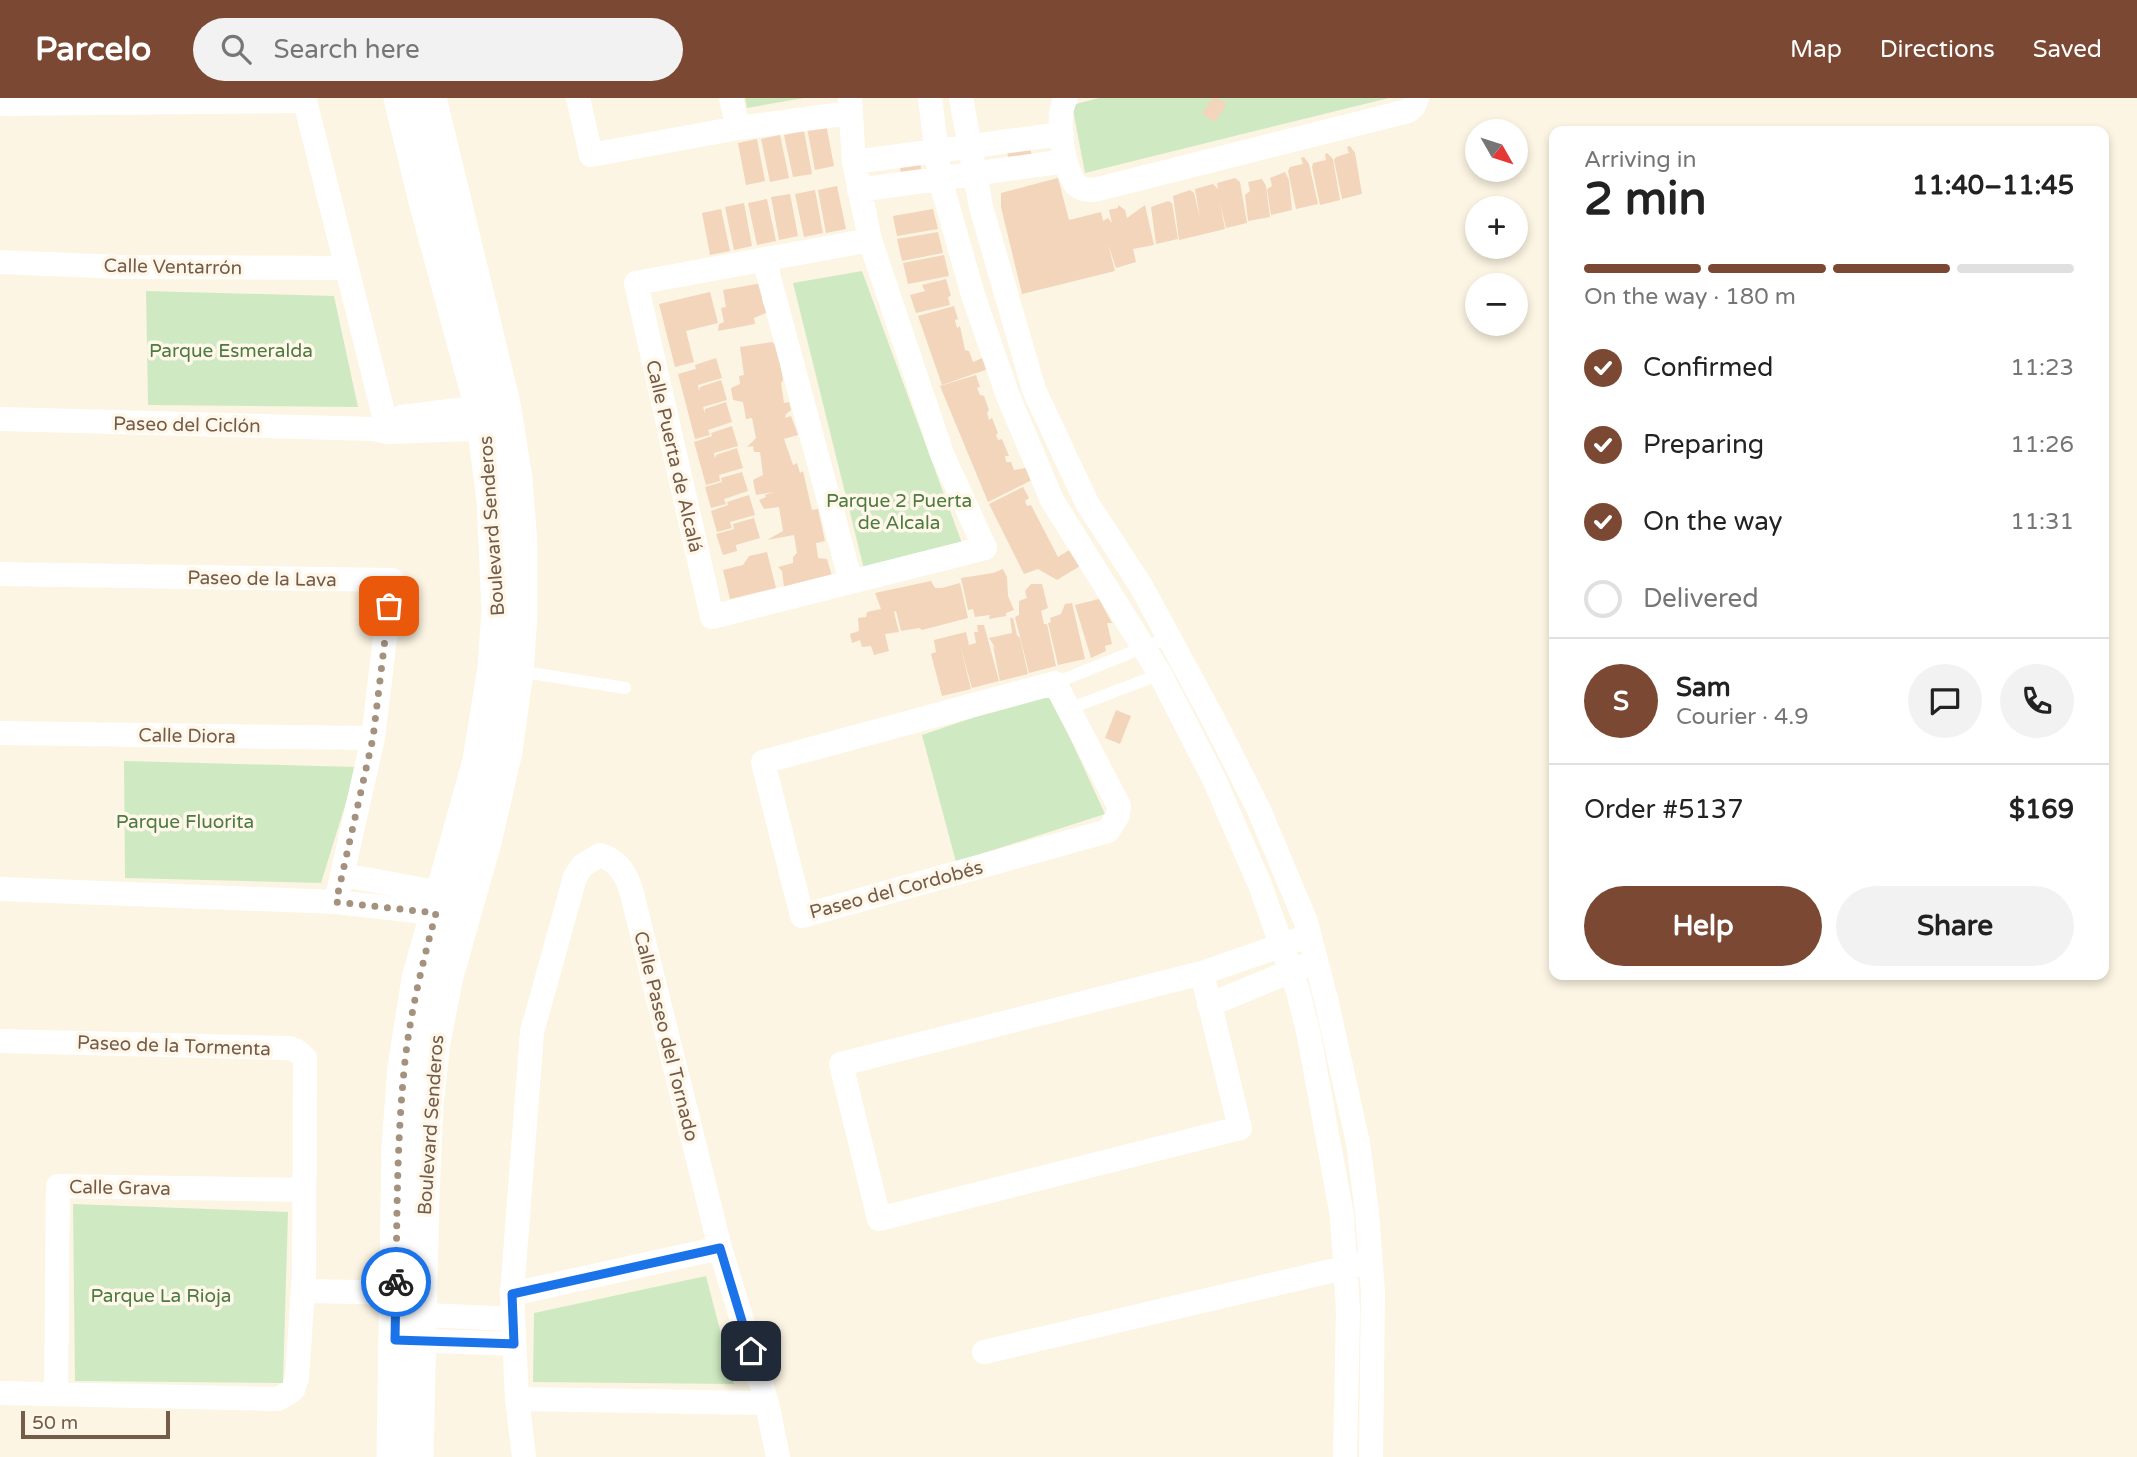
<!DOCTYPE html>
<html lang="en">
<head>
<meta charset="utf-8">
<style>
	:root { --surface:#fff; --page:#f2f2f2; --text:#222; --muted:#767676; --line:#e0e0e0; --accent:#7b4833 }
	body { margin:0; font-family:"Varela Round",sans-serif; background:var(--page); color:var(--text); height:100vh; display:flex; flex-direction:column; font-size:26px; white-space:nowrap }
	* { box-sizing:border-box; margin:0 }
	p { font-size:23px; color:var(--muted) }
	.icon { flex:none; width:38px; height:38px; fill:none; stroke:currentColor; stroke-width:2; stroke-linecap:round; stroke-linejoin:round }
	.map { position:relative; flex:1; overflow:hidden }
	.drawer { position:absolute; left:1549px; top:28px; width:560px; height:854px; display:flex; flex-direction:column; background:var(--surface); border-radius:14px; box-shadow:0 4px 10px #0003 }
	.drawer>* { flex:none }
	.needle { width:46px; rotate:129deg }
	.buttons { position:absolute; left:1465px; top:21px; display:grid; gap:14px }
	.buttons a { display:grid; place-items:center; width:63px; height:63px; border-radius:50%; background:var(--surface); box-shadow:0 4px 10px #0003; font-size:35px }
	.scale { position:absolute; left:21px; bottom:18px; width:149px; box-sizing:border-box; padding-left:7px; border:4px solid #755c49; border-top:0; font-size:19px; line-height:24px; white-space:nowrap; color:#755c49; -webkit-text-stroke:5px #fff8ea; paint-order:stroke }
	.pin { position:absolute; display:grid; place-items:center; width:60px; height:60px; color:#fff; margin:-30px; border-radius:14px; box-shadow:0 4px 10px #0006 }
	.courier { position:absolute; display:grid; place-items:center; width:70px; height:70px; margin:-35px; border:5px solid #1a73e8; border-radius:50%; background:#fff; color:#222; box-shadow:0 2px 9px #0007 }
	.headline em { font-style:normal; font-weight:700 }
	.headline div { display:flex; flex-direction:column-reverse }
	.headline { display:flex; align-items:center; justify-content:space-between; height:119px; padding:0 35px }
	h1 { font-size:46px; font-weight:700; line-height:52px }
	.bar { display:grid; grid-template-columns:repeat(4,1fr); gap:10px 7px; align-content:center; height:84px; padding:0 35px }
	.bar i { height:9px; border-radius:5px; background:var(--line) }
	.bar .on { background:var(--accent) }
	.bar p { grid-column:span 4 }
	.line { display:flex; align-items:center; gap:18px; padding:0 35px; border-top:2px solid var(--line) }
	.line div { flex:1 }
	.round { display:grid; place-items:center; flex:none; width:74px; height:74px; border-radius:37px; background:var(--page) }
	ol { padding:0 35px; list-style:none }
	li { display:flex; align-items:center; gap:21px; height:77px }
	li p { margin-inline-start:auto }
	li .icon { padding:7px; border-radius:50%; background:var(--accent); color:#fff; stroke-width:4 }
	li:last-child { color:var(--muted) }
	li i { width:38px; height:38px; border:4px solid var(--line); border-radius:50% }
	.cta { display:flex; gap:14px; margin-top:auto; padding:14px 35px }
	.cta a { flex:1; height:80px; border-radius:42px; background:var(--accent); color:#fff; font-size:28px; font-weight:700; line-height:80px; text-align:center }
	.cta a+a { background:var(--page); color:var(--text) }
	header { display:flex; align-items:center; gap:42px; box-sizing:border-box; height:98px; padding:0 35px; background:var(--accent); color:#fff }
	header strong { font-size:33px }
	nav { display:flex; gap:38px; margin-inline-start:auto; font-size:24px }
	.search { width:490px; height:63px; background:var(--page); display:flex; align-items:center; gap:18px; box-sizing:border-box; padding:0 24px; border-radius:38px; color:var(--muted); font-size:26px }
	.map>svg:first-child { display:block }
</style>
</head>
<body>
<header>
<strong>Parcelo</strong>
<div class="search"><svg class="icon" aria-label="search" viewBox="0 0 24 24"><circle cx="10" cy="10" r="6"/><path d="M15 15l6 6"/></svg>Search here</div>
<nav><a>Map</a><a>Directions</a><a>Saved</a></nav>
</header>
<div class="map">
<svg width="2137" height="1359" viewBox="0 0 2137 1359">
	<rect width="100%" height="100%" fill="#fcf5e3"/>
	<path fill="#cfeac2" d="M745,0H804L747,10Z
		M1099,0H1389L1085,75L1072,7Z
		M862,173L963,448L864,471L793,185Z
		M146,193L334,198L358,309L148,307Z
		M1049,594L1105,716L956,764L922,637Z
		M124,663L357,669L321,785L125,780Z
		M73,1106L288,1114L283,1285L75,1283Z
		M706,1178L734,1286L533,1284L534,1215Z"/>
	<path fill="#f2d5bb" d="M1212,0H1217L1227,6L1215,24L1202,16Z
		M826,26L834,68L815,72L807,30Z
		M804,33L812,76L793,79L784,37Z
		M780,37L789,80L770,84L761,41Z
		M757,41L765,83L746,87L738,45Z
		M1350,48L1355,55L1362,96L1342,101L1334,62L1336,59L1349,55L1347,49Z
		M1030,50L1032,58L1009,62L1007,54Z
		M1327,55L1333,61L1340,102L1320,107L1312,69L1313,65L1326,62L1325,56Z
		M1304,59L1309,66L1318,106L1296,111L1288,73L1290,69L1303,66L1301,60Z
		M920,62L921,72L901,74L899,65Z
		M1285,74L1289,82L1292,112L1271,117L1267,91L1272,88L1270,80Z
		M1058,80L1069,122L1101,114L1103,123L1108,120L1112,125L1109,112L1118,110V107L1125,112L1127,120L1145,107L1154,147L1133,151L1136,164L1116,170L1108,146L1115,173L1022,196L1001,109V95Z
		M1235,80L1240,84L1247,125L1226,130L1220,105L1225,131L1179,142L1173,98L1190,92L1194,95L1200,120L1195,91L1213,86L1218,91L1217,85Z
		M1262,81L1266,88L1270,119L1248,123L1245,97L1250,93L1248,84Z
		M837,88L846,131L826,135L818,92Z
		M815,92L823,135L804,139L795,96Z
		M790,96L798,138L779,142L771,99Z
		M767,101L776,143L757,147L748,105Z
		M1168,103L1172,105L1178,141L1156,146L1151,109Z
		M744,105L752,148L734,152L725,109Z
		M721,111L730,153L710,157L702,115Z
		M933,111L938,131L897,138L893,118Z
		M938,134L943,155L902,163L897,141Z
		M944,157L949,178L908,186L903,165Z
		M946,181L951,198L948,199L950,207L916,215L910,197L925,193L922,187Z
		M762,185V200L763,206L766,207V215L754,220L755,226L718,233L719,226L724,224L721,210L726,209L723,192Z
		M710,194L718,225L686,233L694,264L675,269L659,206Z
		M954,208L958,221L955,222L957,230L960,228L965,252L969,253L973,264L987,258L991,270L942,287L918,218Z
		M772,244L777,248L783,282L781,285L784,305L789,304L791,312L786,316L785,320L791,318L798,337L784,341L793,367L797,365L800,375L803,373L812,412L818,411L825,443L816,445L818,460L827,461L832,478L784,489L782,473L778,469L793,465V459L797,455L794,437L767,442L783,433L779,409L764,411L759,402L766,399L765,397L773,394L756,397L753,382L763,377L760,354H754L753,348L747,349L756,340L752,320L746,321L743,304L733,302L731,290L740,286L739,278L744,277L740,249Z
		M716,260L722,280L698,287L699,293L700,289L721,282L727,302L703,309L705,315V311L726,304L732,324L708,332L710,337L695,341L678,276L696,271L695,267Z
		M976,277L980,289L977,290L980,297L984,298L989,312L987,315L989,322L992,320L998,335L996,337L998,342L1002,341L1009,358H1005L1006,364H1011L1014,372L1032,369L1036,380L988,404L940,288Z
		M732,328L738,348L714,355L715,361L716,357L737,350L743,370L719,377L720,383L706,387L694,344L712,338L711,335Z
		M742,374L748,393L724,401L726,406L711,410L705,389L722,384L721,380Z
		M1023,389L1029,400L1025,403L1027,408L1031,407L1058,459L1071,451L1080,468L1057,482L1038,471L1024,476L989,406Z
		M749,397L755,417L730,424L732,430L717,434L711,413L728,407L727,404Z
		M754,420L760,440L736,447L737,453L723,457L716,436L734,431L733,426Z
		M767,454L776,490L730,501L723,472L743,467L749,458Z
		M1003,471L1007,479L1008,498L1014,512L1006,515V518L989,521L990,517L975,519L973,511L968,512L961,480L993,475Z
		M931,483L935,490H942L960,485L968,520L922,532L919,530L901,533L896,513L894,514L899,534L885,536L889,553L874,557L871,548L862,549L860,542L852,545L850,536L859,533L858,520L866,519L867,514L881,511L875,495Z
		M1031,486H1042L1048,510L1041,513L1044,526H1047L1056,568L1029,575L1015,519L1019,517V503L1027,500L1025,493Z
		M1099,501L1112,525H1107L1112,546L1105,548L1106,553L1091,560L1075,507Z
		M1072,505L1085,561L1058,567L1048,525L1051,524L1050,520L1061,516L1065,506Z
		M1010,520H1013L1017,537L1020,540L1028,576L1000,583L993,548L996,551L989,540L1012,535Z
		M977,527H984L999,583L972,590L960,547L971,591L942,598L931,556L936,554L934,542L966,534L969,547L976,545L974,534H978Z
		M1116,612L1131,618L1120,646L1105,640Z"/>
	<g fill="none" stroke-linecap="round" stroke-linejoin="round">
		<path stroke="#fff" stroke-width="12" d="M518,573L625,590
			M1055,585L1170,539
			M1069,611L1163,575"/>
		<path stroke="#fff" stroke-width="24" d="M578,0L591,57L738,30L850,15
			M731,0L738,30
			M850,0L854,64L870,142L942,356L985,450L712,519L636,185L870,142
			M930,0L940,81L973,197L1008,298L1052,402L1160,576L1214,681L1260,787L1298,893L1309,938L1342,1118L1348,1212L1345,1359
			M961,0L981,109L1034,292L1087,405L1141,488L1212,619L1259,712L1306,824L1327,905L1358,1045L1367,1114L1373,1195L1371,1359
			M1066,0C1055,17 1063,67 1074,84C1078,91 1086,92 1094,92L1408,13L1414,8L1417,0
			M0,6L305,3L388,334
			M854,64L1062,36
			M859,92L1066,63
			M764,161L851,484
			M0,164L120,169L346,170
			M402,319L497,307
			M0,321L373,331L388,334L501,330
			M0,476L392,482L373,640L336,804
			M1055,585L1119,708L1118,717L1108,733L802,818L763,664Z
			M0,635L373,640
			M344,777L457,798
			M0,791L336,804L452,817
			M1202,875L1240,1030L879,1121L841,966Z
			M1202,875L1297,842
			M1209,907L1306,867
			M0,943L289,950L297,953L305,960L304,1177L297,1280L293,1292L278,1301L0,1295
			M303,1193L413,1195
			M512,1196L720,1150
			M403,1216L513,1221
			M403,1242L514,1246
			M984,1254L1361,1166
			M56,1295L58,1088L304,1092
			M517,1301L767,1305
			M524,1359L517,1301L512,1196L532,934L575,779L583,767L600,757C618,763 625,774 631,792L720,1150L767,1305L778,1359"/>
		<path stroke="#fff" stroke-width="33" d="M393,1359L398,1049L404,970L418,881L479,663L494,570L498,513L493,401L481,310L426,107L400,0
			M417,1359L423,1097L427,1007L434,944L447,878L485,744L506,653L517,573L521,517V448L516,381L504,306L430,0"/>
	</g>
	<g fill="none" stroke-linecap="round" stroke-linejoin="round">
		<path stroke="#a4927f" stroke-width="7" stroke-dasharray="0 12.6" d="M389,508L373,640L336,804L436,815C422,867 409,919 404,973C397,1043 397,1113 396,1184"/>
		<path stroke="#1a73e8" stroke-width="9" d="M396,1184L395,1242L514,1246L512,1196L720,1150L751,1253"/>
	</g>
	<g text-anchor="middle" stroke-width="7" stroke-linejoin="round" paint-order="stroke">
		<g font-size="19" fill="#755c49" stroke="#fff8ea">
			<text transform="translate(173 168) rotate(1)" y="7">Calle Ventarrón</text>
			<text transform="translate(187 326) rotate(1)" y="7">Paseo del Ciclón</text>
			<text transform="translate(675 358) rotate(77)" y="7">Calle Puerta de Alcalá</text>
			<text transform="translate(491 428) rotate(-94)" y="7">Boulevard Senderos</text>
			<text transform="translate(262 480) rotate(1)" y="7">Paseo de la Lava</text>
			<text transform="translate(187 637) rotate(1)" y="7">Calle Diora</text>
			<text transform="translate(896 791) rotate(-15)" y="7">Paseo del Cordobés</text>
			<text transform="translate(667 938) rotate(76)" y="7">Calle Paseo del Tornado</text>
			<text transform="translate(174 947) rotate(2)" y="7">Paseo de la Tormenta</text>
			<text transform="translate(430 1027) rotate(-86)" y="7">Boulevard Senderos</text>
			<text transform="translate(120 1089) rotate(1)" y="7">Calle Grava</text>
		</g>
		<g font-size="19" fill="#4d7b41" stroke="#fff8ea">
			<text x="231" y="259">Parque Esmeralda</text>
			<text x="899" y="409">Parque 2 Puerta<tspan x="899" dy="22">de Alcala</tspan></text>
			<text x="185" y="730">Parque Fluorita</text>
			<text x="161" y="1204">Parque La Rioja</text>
		</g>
	</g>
</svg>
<div class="buttons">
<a><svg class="needle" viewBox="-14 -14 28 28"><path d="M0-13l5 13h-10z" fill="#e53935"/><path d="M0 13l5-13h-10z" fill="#767676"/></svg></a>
<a>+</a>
<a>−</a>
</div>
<div class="scale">50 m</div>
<div class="pin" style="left:389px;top:508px;background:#ea580c"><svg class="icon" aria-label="bag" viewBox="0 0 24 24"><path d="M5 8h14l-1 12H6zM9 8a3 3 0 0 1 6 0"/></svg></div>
<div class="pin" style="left:751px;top:1253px;background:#1f2937"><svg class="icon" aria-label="home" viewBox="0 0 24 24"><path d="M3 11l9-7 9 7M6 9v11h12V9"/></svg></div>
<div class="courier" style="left:396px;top:1184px"><svg class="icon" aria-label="bike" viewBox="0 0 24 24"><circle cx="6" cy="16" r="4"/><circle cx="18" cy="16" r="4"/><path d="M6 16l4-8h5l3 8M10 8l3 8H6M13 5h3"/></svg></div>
<section class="drawer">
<div class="headline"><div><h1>2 min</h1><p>Arriving in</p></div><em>11:40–11:45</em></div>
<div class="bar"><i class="on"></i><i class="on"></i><i class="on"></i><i></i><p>On the way · 180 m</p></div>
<ol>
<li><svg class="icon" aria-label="check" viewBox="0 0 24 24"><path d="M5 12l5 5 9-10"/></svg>Confirmed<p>11:23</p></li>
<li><svg class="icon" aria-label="check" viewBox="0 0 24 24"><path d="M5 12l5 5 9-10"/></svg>Preparing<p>11:26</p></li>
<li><svg class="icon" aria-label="check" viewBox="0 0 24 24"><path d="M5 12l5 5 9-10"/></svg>On the way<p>11:31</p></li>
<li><i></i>Delivered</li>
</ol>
<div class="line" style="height:126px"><b class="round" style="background:var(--accent);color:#fff">S</b><div><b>Sam</b><p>Courier · 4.9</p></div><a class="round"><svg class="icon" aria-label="chat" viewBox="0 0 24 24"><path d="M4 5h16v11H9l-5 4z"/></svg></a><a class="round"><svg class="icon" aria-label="phone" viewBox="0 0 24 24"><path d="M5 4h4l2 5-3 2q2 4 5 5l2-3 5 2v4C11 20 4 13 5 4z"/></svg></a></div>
<div class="line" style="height:91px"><div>Order #5137</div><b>$169</b></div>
<div class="cta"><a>Help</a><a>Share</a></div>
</section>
</div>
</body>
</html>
